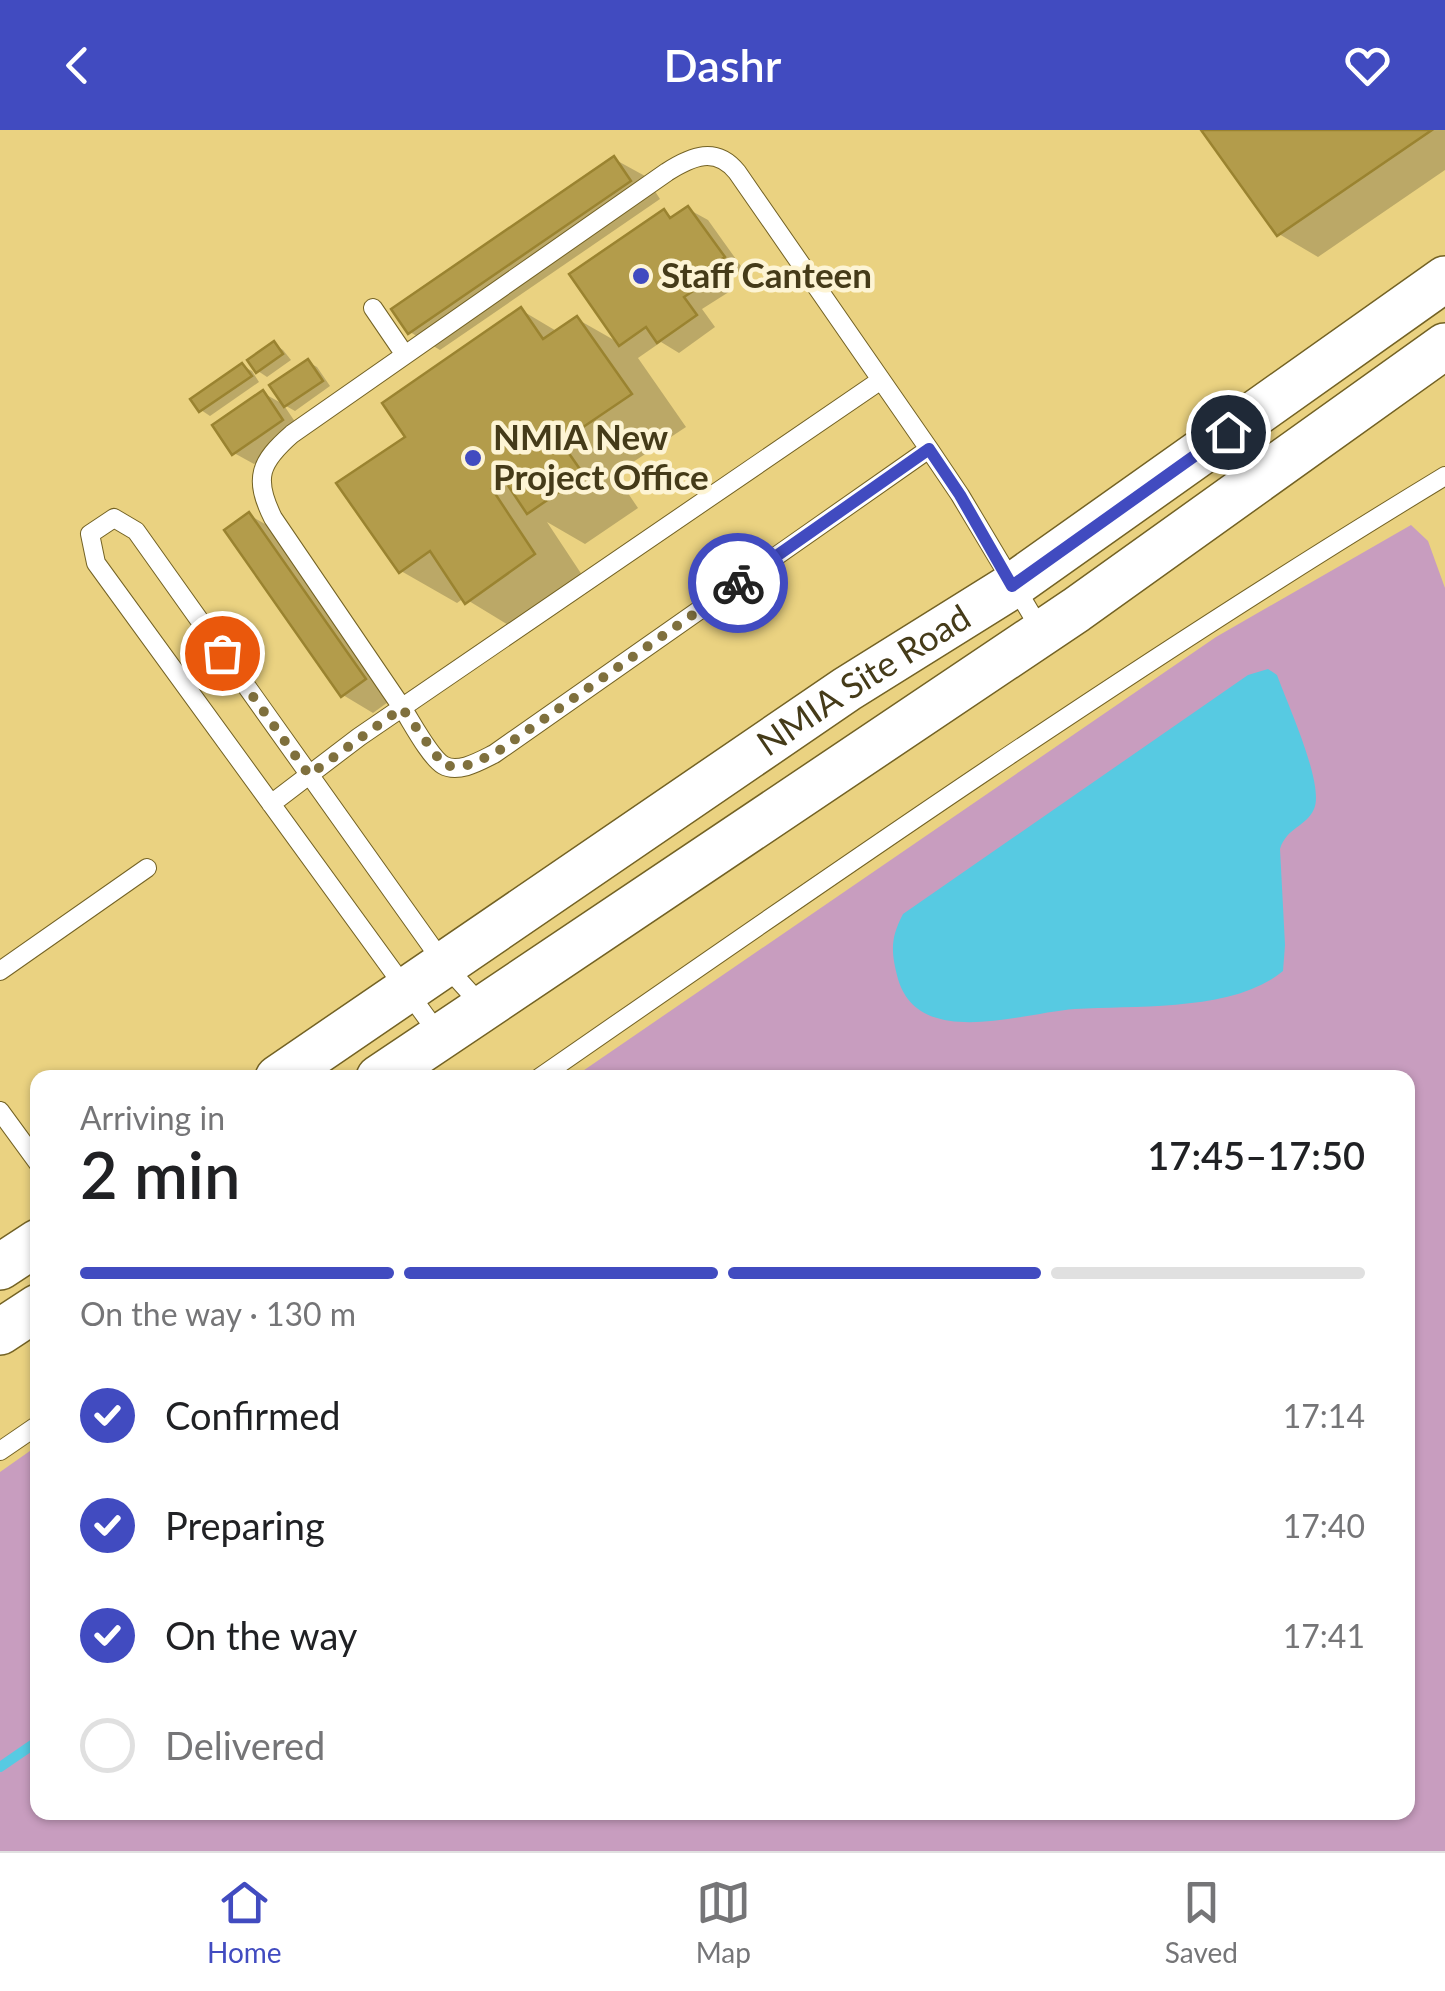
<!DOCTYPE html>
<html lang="en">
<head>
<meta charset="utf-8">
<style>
	:root { --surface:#fff; --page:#f6f6f6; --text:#202124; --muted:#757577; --line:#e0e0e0; --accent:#414bc0 }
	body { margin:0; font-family:Lato,sans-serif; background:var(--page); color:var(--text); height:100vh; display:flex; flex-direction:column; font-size:38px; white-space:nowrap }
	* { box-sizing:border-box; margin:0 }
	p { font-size:32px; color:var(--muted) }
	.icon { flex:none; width:55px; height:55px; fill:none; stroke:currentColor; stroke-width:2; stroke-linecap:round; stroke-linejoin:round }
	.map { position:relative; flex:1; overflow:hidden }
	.panel { position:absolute; left:30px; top:940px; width:1385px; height:750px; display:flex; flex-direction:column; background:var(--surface); border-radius:20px; box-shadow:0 2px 8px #0004 }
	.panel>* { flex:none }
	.pin { position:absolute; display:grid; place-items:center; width:85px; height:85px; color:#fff; margin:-42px; border:5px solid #fff; border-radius:50%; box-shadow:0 2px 10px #0007 }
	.courier { position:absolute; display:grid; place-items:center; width:100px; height:100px; margin:-50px; border:8px solid #414bc0; border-radius:50%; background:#fff; color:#222; box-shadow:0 2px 12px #0007 }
	.headline em { font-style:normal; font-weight:600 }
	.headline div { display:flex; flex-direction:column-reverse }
	.headline { display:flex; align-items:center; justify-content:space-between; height:170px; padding:0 50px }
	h1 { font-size:65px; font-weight:600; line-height:75px }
	.bar { display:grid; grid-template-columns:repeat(4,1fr); gap:15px 10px; align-content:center; height:120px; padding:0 50px }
	.bar i { height:12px; border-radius:8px; background:var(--line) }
	.bar .current { background:var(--accent) }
	.bar p { grid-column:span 4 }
	ol { padding:0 50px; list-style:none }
	li { display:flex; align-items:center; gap:30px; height:110px }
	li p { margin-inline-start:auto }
	li .icon { padding:10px; border-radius:50%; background:var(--accent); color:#fff; stroke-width:4 }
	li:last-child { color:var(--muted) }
	li i { width:55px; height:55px; border:5px solid var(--line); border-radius:50% }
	header { display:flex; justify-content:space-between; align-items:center; height:130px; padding:0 50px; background:var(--accent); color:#fff; font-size:45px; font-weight:600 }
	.tab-bar { display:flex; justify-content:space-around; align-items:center; height:140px; border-top:2px solid var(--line); background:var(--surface); font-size:28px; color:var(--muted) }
	.tab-bar a { display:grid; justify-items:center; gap:5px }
	.tab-bar .current { color:var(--accent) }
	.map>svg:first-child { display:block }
</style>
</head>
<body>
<header><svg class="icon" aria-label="back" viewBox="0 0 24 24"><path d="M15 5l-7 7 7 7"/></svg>Dashr<svg class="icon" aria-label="heart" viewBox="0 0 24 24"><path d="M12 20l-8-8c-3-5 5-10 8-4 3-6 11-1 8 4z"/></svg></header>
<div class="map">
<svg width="1445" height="1721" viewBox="0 0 1445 1721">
	<rect width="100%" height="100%" fill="#ead281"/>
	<path fill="#c89dbf" d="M1411,395L1428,411L1445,458V1721H0V1342L37,1316L38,1682H1408V948L574,947L1216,507Z"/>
	<path fill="#57cae2" d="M1268,539L1277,545C1287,573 1325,655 1314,679C1306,697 1287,697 1280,719L1285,815L1283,841C1234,882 1137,875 1075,879C1021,883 919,920 898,849C891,822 890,809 903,784L1248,545Z"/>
	<path fill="#0003" d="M1204,0H1445V40L1318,127L1279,104Z
		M614,29L645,46L660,69L440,220L410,202Z
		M688,79L708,90L743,139L726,150L732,160L702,179L715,197L679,223L661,212L638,228L686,297L615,344L638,378L585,414L547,392L590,457L523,504L464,468L457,473L401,441L409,308L521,180L558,202L577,189L621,214L664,82L674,88Z
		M274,214L283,220L291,230L267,247L258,241Z
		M308,232L317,237L330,256L295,281L286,276Z
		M242,236L252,241L259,252L210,286L201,280Z
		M263,263L283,274L302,302L254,334L234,323Z
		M249,385L279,402L395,567L373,583L343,565Z"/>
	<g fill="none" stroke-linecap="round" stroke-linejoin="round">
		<path stroke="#57cae2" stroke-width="10" d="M0,1637L38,1611"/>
	</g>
	<path fill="#b39c4b" stroke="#9a8330" stroke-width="2.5" d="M1201,0H1432L1277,106Z
		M614,26L631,51L408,204L391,179Z
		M688,76L725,127L707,138L713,148L684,167L697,185L657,213L646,197L619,216L569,144L664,79L670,88Z
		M521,177L543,209L577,186L632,264L561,312L584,345L527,384L505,351L492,359L535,424L465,474L430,421L399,443L336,353L405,307L382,273Z
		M274,211L283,224L256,243L247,230Z
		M308,229L323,251L284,277L269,255Z
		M242,233L252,246L199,282L190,269Z
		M263,260L283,290L232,325L212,295Z
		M249,382L366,549L341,567L224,400Z"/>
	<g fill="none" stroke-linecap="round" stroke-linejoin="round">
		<defs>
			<path id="service" d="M373,178L405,225
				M929,319L494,624C480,631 458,644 443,635C430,627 412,593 403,579C359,515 316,451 273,388C253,348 260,332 292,304L667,42C692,26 716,16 737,42L929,319L960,365L1042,502
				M271,674L359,607L881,250
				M0,841L147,738
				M440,906L96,433L90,404L114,388L136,401L444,834L483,877
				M539,948C837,741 1135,534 1445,346
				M0,981L38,1033
				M0,1321L38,1295"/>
			<g id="tertiary">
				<path id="s1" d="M278,948L847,559L1012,456L1445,149"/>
				<path d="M379,948L1076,480L1445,216"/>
				<path d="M0,1137L38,1112"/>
				<path d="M0,1202L38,1177"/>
			</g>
		</defs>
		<use href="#service" stroke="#736224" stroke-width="20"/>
		<use href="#tertiary" stroke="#736224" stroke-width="48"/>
		<use href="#service" stroke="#fff" stroke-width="18"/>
		<use href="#tertiary" stroke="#fff" stroke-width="45"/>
	</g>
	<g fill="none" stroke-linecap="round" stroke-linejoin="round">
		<path stroke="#7f703d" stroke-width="10" stroke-dasharray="0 18" d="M222,523L309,645L402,578L444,636H465L494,624L738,453"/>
		<path stroke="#414bc0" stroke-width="12" d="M738,453L929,319L960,365L1012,456L1228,302"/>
	</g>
	<g fill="#414bc0" stroke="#fdf4d4" stroke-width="4">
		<circle cx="641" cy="146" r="10"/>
		<circle cx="473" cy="328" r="10"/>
	</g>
	<g text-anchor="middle" stroke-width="9" stroke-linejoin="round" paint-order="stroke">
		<g font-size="35" font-weight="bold" fill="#453b19" stroke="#fdf4d4" text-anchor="start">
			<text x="661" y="158">Staff Canteen</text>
			<text x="493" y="320">NMIA New<tspan x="493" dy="40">Project Office</tspan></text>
		</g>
		<g font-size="35" fill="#453b19" stroke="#fdf4d4">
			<text dy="12" stroke="none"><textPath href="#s1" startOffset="708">NMIA Site Road</textPath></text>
		</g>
	</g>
</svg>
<div class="pin" style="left:222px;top:523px;background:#ea580c"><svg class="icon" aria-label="bag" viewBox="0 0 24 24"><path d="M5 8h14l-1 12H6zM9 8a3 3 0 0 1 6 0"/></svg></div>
<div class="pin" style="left:1228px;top:302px;background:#1f2937"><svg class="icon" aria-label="home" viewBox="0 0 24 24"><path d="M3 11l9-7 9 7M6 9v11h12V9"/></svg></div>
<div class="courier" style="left:738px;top:453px"><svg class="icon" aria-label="bike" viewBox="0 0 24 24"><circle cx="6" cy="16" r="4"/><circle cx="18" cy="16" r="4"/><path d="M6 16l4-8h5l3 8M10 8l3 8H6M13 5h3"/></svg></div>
<section class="panel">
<div class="headline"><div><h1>2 min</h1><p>Arriving in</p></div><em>17:45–17:50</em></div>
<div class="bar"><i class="current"></i><i class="current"></i><i class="current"></i><i></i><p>On the way · 130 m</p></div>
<ol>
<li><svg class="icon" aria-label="check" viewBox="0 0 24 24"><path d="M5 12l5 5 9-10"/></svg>Confirmed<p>17:14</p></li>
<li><svg class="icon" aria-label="check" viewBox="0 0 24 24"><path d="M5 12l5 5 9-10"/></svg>Preparing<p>17:40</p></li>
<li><svg class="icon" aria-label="check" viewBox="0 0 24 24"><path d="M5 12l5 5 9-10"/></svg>On the way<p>17:41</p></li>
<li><i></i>Delivered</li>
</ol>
</section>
</div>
<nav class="tab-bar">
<a class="current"><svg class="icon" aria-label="home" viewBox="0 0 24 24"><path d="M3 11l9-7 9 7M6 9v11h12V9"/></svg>Home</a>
<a><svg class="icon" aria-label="map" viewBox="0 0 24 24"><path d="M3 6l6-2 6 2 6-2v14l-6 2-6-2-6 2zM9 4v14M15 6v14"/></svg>Map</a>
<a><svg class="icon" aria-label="saved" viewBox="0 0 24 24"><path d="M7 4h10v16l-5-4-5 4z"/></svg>Saved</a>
</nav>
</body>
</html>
